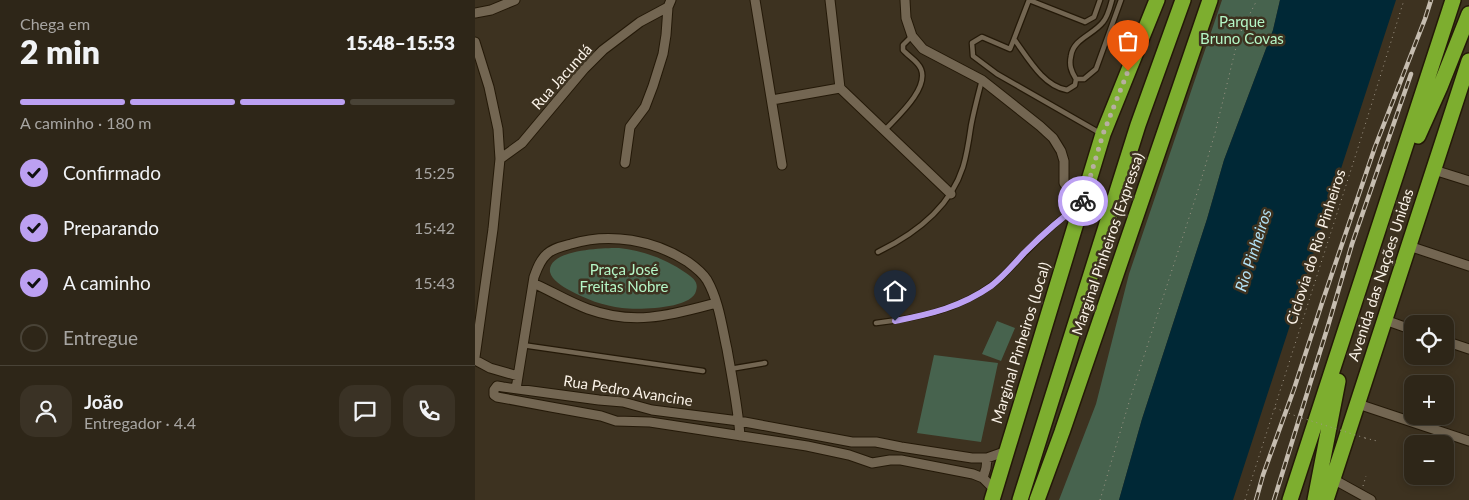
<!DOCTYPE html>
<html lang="pt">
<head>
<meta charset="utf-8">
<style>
	:root { --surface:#2e2618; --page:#3a3225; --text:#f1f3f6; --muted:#a7a5a2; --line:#494337; --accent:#bca0f2 }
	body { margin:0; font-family:Lato,sans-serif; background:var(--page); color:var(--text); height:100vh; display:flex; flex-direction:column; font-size:19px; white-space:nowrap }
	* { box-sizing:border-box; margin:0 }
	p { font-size:16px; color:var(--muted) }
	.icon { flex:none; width:28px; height:28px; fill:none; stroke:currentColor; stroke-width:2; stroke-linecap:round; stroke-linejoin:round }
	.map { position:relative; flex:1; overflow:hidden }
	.side { display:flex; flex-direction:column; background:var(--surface); width:475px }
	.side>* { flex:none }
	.tools { position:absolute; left:929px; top:315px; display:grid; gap:10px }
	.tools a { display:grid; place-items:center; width:50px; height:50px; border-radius:10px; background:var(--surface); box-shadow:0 2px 8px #0003,0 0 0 1px var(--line); font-size:25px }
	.pin { position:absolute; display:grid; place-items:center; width:42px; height:42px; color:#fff; margin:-51px -21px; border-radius:50% 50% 50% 0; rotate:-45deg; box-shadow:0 0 5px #0007 }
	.pin .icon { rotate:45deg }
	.courier { position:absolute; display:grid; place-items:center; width:50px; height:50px; margin:-25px; border:4px solid #bca0f2; border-radius:50%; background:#fff; color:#222; box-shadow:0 1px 6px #0007 }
	.overview em { font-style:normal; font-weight:800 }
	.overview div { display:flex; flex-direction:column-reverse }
	.overview { display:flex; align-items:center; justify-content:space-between; height:85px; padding:0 20px }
	h1 { font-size:32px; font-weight:800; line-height:38px }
	.bar { display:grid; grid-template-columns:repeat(4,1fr); gap:8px 5px; align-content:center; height:60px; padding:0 20px }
	.bar i { height:6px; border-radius:4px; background:var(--line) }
	.bar .on { background:var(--accent) }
	.bar p { grid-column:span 4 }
	.line { display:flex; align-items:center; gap:12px; padding:0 20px; border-top:1px solid var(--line) }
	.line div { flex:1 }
	.round { display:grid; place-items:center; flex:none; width:52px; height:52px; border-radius:15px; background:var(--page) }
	ol { padding:0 20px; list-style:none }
	li { display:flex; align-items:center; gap:15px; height:55px }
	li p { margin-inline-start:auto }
	li .icon { padding:5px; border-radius:50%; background:var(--accent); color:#111; stroke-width:4 }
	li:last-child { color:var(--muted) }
	li i { width:28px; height:28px; border:2px solid var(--line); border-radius:50% }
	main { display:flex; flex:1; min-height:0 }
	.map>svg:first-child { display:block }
</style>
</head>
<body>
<main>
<section class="side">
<div class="overview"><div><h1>2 min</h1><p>Chega em</p></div><em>15:48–15:53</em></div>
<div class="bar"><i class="on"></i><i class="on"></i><i class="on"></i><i></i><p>A caminho · 180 m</p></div>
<ol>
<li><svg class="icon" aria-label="check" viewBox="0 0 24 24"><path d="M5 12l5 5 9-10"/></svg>Confirmado<p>15:25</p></li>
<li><svg class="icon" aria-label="check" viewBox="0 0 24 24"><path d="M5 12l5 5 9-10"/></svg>Preparando<p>15:42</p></li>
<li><svg class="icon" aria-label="check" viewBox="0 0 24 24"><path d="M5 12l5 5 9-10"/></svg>A caminho<p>15:43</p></li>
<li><i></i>Entregue</li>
</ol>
<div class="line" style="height:90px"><a class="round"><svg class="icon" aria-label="person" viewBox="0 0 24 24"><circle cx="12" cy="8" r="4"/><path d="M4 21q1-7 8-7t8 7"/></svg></a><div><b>João</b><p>Entregador · 4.4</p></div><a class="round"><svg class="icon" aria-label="chat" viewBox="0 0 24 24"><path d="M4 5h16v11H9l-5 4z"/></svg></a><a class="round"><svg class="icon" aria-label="phone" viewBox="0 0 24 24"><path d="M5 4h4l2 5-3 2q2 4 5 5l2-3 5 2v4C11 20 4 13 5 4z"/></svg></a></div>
</section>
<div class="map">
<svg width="994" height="500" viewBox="0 0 994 500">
	<rect width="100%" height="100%" fill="#3d3220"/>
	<path fill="#47634e" d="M747,0H805L798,30L749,160L732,219L667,419L644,500H584L621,404L654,274Z
		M144,248C169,251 191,259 211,273C218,278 224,282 221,291C217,309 163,310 147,308C129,306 110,299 94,290C87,286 77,280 75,272C72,249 130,248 144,248Z
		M522,321L540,328L526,361L507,354Z
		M459,355L523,363L506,442L442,433Z"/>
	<path fill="#002836" d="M805,0H921L758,500H644L667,419L732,219L749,160L798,30Z"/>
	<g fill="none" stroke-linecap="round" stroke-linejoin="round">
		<defs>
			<path id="lane" d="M637,0C635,7 633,16 628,22C618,35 598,39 596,56C594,65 596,71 601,79H609L621,69L646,0
				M610,22L619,17L625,0
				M539,39L535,49L507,37L497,43L498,56L522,74L625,133
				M601,79L600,85L592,90C568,86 553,58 539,39L554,0L610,22
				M410,130C422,117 454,89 446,69C443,61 433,56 428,50V45L437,36
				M403,252C440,234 475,208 488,167C492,154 494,140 496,126C499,110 503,95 507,80
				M401,323C443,318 483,310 517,285C526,279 534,269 542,261C561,242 580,222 602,207
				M47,345L228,371
				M255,369L290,363"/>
			<path id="street" d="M280,0L307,165
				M355,0L365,88L476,194
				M430,0L431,18L437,36L448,49L507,80L565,126L578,138L586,151L589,161V183L593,189L607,203
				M0,13L16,10L40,0
				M0,42L14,87L23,129L25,159L18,229L0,357
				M297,100L365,88
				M25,159L47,143L109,69L128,50L165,22L193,7L196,0
				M150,163L155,127L170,107L178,86L188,54L191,35L193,7
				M959,170L994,181
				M934,246L994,266
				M58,283C76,291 94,302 113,309C160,326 196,315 241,303
				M910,320L938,330
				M970,341L994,349
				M0,360L15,368L43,376
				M41,389L59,277C62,269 65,260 72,254C78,248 88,246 96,244C135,232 179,240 213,262C220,267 227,272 232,280C244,301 247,327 252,349C257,378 263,407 265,436
				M883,404L994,441
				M508,478L511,468L512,458
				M858,479L896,500
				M520,490L508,478L498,474L426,460H415L397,463L374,455L332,446L175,422L141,421L126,416L76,407L22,397L19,395V390L22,386L28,387L124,400L148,402L177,410L264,421L377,442H401L426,447L497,458H512L532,451"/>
			<path id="highway" d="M943,136L965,87L994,14
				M517,500L628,134L682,0
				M545,500L663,125L708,0
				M562,500L587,432L735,0
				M815,500L978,0
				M840,500L863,381
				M851,500L994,61"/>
		</defs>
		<use href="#lane" stroke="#241908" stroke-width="7"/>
		<use href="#street" stroke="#241908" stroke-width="11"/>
		<use href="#highway" stroke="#241908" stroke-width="18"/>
		<path stroke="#a09788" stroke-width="1" stroke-dasharray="1 4" stroke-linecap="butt" d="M800,408L821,416
			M890,438L902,441
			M888,486L891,476
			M625,500L655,399L724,187L740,133L764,35L782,0
			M770,500L882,151L929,0"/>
		<use href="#lane" stroke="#736652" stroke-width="4.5"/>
		<use href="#street" stroke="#736652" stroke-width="9"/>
		<use href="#highway" stroke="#7dae2f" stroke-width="15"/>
		<defs>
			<path id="rail" d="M781,500L788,475L819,389L847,303L900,147L950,19L956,0
				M799,500L853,326L877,244L936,74"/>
		</defs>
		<use href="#rail" stroke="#c6bdb0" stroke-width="4.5"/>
		<use href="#rail" stroke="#3d3220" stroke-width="2.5" stroke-dasharray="8" stroke-linecap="butt"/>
		<path stroke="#a09788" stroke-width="1" stroke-dasharray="1 4" stroke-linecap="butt" d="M827,418L890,438"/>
	</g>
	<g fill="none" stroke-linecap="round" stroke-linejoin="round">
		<path stroke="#b8afa1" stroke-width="5" stroke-dasharray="0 9" d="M608,201L628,134L653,71"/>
		<path stroke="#bca0f2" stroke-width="6" d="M420,321C456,314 486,307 516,286C528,277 539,264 549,253C567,235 586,218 607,203L608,201"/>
	</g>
	<g text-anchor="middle" stroke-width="5" stroke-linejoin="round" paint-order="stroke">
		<g font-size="15" fill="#b5f6c6" stroke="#3d3220">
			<text x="767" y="27">Parque<tspan x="767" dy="17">Bruno Covas</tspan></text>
			<text x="149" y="275">Praça José<tspan x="149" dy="17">Freitas Nobre</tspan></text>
		</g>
		<g font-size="15" fill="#faf2e7" stroke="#3d3220">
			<text transform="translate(87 77) rotate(-48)" y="5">Rua Jacundá</text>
			<text transform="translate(633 244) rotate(-71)" y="5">Marginal Pinheiros (Expressa)</text>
			<text transform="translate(841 247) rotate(-72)" y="5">Ciclovia do Rio Pinheiros</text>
			<text transform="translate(906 275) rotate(-72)" y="5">Avenida das Nações Unidas</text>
			<text transform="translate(546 343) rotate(-73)" y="5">Marginal Pinheiros (Local)</text>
			<text transform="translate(153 391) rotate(9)" y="5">Rua Pedro Avancine</text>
		</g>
		<g font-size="16" font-style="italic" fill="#b3e2f6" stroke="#3d3220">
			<text transform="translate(778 250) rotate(-72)" y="6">Rio Pinheiros</text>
		</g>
	</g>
</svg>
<div class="tools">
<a><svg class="icon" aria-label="locate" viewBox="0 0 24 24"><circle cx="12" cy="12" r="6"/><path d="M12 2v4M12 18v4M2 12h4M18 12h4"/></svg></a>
<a>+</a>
<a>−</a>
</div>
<div class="pin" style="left:653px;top:71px;background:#ea580c"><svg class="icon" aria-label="bag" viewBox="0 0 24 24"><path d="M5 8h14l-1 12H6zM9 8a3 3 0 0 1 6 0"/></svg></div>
<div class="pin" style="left:420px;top:321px;background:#1f2937"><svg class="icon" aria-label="home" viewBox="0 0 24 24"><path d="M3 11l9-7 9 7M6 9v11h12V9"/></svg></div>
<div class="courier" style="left:608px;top:201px"><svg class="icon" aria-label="bike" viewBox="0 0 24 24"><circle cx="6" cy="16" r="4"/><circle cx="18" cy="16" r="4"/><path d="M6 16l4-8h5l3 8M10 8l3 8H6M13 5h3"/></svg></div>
</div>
</main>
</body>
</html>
